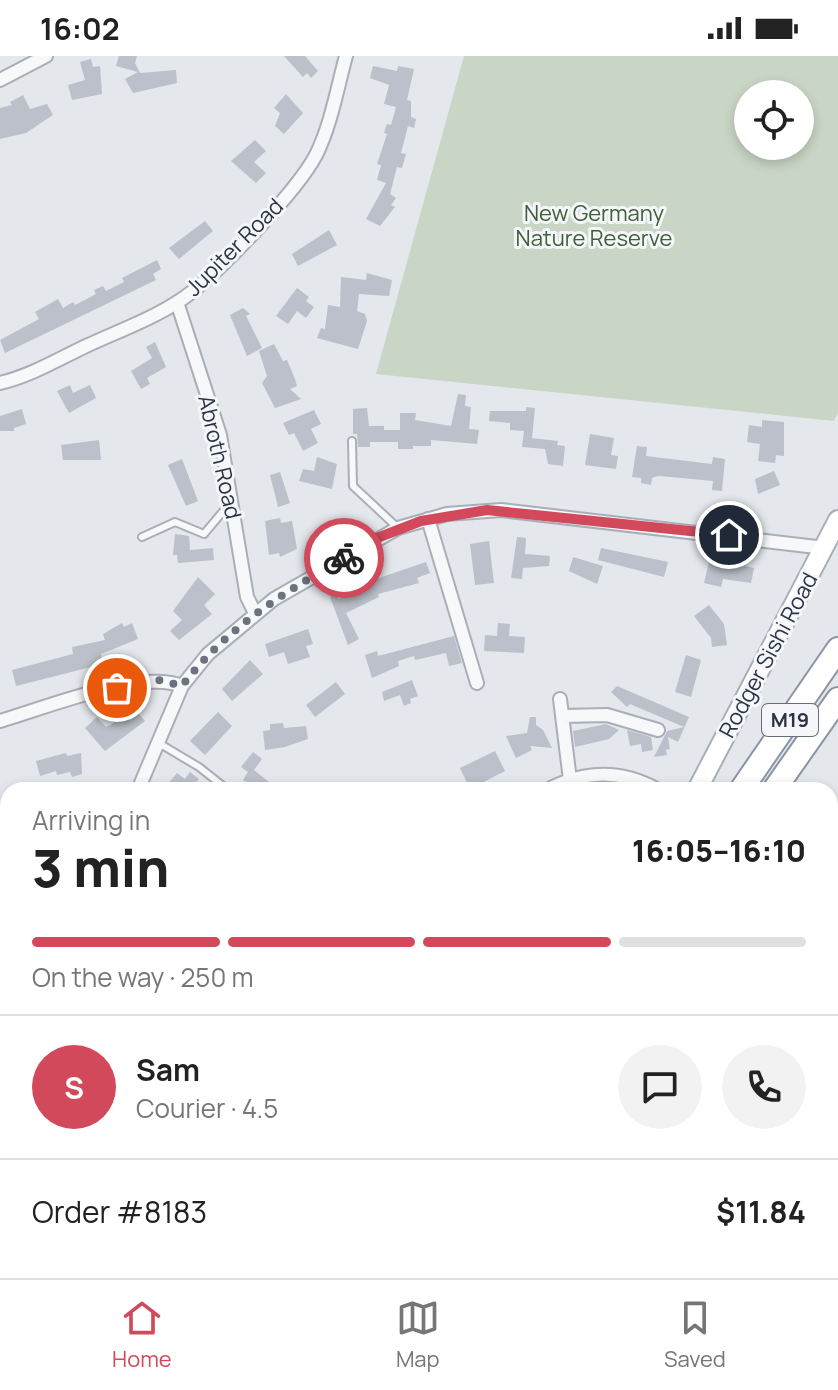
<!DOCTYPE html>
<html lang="en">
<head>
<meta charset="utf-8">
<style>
	:root { --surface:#fff; --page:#f2f2f2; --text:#222; --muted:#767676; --line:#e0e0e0; --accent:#d1495b }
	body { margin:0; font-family:Manrope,sans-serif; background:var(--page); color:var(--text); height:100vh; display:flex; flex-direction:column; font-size:30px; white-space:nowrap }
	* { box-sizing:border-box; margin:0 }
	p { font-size:26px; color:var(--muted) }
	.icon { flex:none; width:44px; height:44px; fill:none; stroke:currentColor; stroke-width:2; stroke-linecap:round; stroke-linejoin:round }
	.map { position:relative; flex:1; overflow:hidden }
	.panel { position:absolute; left:0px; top:726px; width:838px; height:496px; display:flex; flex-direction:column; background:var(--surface); border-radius:24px 24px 0 0; box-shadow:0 4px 12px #0003 }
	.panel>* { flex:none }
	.fabs { position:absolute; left:734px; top:24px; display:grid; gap:16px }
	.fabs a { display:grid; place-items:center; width:80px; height:80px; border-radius:50%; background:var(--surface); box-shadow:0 4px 12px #0003; font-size:40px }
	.pin { position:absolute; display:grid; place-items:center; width:68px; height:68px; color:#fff; margin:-34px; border:4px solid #fff; border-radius:50%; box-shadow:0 2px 8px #0007 }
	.courier { position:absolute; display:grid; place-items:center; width:80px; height:80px; margin:-40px; border:6px solid #d1495b; border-radius:50%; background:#fff; color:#222; box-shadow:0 2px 10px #0007 }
	.headline em { font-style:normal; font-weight:800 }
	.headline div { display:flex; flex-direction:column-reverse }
	.headline { display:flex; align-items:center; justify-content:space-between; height:136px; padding:0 32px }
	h1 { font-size:52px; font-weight:800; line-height:60px }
	.bar { display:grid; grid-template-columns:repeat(4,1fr); gap:12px 8px; align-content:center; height:96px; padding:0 32px }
	.bar i { height:10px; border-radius:6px; background:var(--line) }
	.bar .selected { background:var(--accent) }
	.bar p { grid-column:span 4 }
	.line { display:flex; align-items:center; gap:20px; padding:0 32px; border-top:2px solid var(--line) }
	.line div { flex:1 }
	.round { display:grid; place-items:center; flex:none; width:84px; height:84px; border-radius:42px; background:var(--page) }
	.status { display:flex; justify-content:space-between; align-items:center; height:56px; padding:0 40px; background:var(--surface); direction:ltr }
	.status svg { height:22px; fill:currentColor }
	.tab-bar { display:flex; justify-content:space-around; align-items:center; height:112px; border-top:2px solid var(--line); background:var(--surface); font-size:22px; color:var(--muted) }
	.tab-bar a { display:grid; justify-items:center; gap:4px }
	.tab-bar .selected { color:var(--accent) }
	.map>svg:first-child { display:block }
</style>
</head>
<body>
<div class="status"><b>16:02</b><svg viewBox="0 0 49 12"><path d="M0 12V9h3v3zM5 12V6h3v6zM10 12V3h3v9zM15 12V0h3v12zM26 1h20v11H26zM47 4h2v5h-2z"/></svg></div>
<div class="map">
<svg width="838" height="1222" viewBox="0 0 838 1222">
	<rect width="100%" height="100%" fill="#e4e7ec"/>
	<path fill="#c9d6c5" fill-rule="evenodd" d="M464,0H838V357L834,365L376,318ZM748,38H800V90H748Z
		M155,1214H294L292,1222H157Z"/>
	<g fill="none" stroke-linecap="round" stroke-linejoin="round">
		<path stroke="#9fb4cc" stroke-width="3" d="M0,1181H8
			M66,1214L72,1222"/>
	</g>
	<path fill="#bbc0ca" d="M119,0H137L135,7L140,17L176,14L177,27L133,37L125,23L138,16L116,10Z
		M284,0H305L318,15L311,22L307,17L303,21Z
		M91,3L93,11L100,10L102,38L72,44L68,29L85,24L80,6Z
		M373,10L397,15L398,10L414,13L407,44L411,45V61L416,63L414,72L408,70L401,97L406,98L402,112L397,111L390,138L396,142L391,149L395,151L380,170L366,163L386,127L377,124L381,109L377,108L387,78L384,77L387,68L391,69L396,51L384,48L389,29L370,22Z
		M286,38L303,57L284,78L275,70L280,57L274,52Z
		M23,39L30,53L47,48L53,59L26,77L0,83V52L12,49L10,46Z
		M255,84L266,95L254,106L266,117L256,127L231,105Z
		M205,165L213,175L179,203L169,192Z
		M329,174L337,189L298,210L292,198Z
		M157,204L161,213L153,218L156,224L5,297L0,284L39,263L35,256L58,243L63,252L73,246L75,249L96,238L94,234L103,230L106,235L124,226L122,222Z
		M367,217L392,224L389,240L359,238L357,255L365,258L367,265L358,293L317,282L321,272L325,273L328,249L340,251L341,221L366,224Z
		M297,232L309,241L306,245L314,251L306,262L297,255L288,268L276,260Z
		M243,252L250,258L246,260L262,292L247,300L230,259Z
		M155,286L166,311L147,322L150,328L141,333L131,315L152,302L146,291Z
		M274,288L283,305L287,304L295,323L297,330L290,333L301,343L275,352L262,327L267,320L259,295Z
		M70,329L73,337L90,329L96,342L69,357L57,335Z
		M458,338L466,339L465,350L471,351L469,373L479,374L477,388L431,384V390H413V393H398V386H370V391H358L357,378H353V353L367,352L369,370H384V374H400V357H416L415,364L451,370Z
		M526,351L535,352L532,382L558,385L557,389L565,390L563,410L548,408L545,393L522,391L524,375L510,374V367L489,365L490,355H526Z
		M22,353L26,368L14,372V375H0V360Z
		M314,354L321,368L311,373L318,387L303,395L294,377L289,379L283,367Z
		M762,364L784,366V400L776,399L775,407L758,405L760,388L747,386L749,369L762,371Z
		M590,378L614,382L611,399L618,400L616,413L585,409Z
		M99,384L101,404H63L61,389Z
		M637,390L647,391L646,400L712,408L713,401L725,403L722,435L712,434L713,425L671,421L658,420L652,422L651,429L641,427V422L632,421Z
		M317,401L337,408L332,433L299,425L303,413L314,415Z
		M182,403L198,445L186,450L168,409Z
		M774,415L780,429L758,438L755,423Z
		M280,416L290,447L278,451L270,419Z
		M280,462L281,467L292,465L297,493L280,501L279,497L269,499L265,465Z
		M175,478L189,480L190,494L213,492L214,504L178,507L177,499H173Z
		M517,481L526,482L525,498L550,500L549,510L523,512L522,523L511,522Z
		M489,485L494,527L475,529L470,488Z
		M601,492L668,506L664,521L598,504Z
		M735,497L747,500L745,510L754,512L751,527L723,523L721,531L704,527L710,502L732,507Z
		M573,501L603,510L597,528L569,515Z
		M426,506L430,517L417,522L419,527L378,538L379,541L346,557L359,583L348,589L330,541L336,538L339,543L382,521Z
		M198,521L215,538L204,549L212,558L179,584L170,575L182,564L173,555Z
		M709,549L724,568L727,589L712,591L711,582L694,560Z
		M122,567L124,571L132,567L138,583L101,598L103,608L16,630L12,614L73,598L72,591L105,584L103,578Z
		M498,567L510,568L509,580L525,581L524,597L484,595L485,579L497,580Z
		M308,573L313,588L306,590L310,601L288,608L284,596L269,601L265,588Z
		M454,580L462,607L449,610L446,597L415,604L414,600L398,605L399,610L372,622L365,599L377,595L378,600Z
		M686,599L701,604L691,641L675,636Z
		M250,604L263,618L232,645L222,633Z
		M412,624L418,640L410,643L411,647L404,650L400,639L384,645L382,636Z
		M336,626L345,638L315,661L306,649Z
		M617,630L689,661L678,686L668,681L670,693L666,694L667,699L654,701L667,675L684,671L630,648L627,651L611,636Z
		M133,651L145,665L105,695L85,672L97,661L106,671L112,668Z
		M218,656L232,670L205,699L190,685Z
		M530,661H536V669L543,674L552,692L530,690L532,694L516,702L506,680L527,677Z
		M283,667L284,672L306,670L308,683L285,691L265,694L263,675L270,674V668Z
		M606,668L619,674L609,683L575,691L573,675Z
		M627,674L651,681L653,694L642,696L641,688L630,690Z
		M495,695L505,715L470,733L460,712Z
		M253,696L262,703L254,714L269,726L262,734H246L248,727L243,724L248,716L241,711Z
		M66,697L67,700L81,697L82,718L72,721L70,716L57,719L56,715L40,720L36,705Z
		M190,716L199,723L190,734H163L177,717L185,723Z"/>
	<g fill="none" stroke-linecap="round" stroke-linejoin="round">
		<defs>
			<path id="lane" d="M352,385L353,430L398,472
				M142,481L175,466L204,478L230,447
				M157,686L199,711L228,734"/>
			<path id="street" d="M0,24L46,0
				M177,246L220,379L247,541L255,557
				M0,327C30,320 57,304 84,291C120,274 162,260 193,235C226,208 297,135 316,99C331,69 337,33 346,0
				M428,463L477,627
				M560,643L570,724
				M563,660L607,659L658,674
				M0,665C45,652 140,613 182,630
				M138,734L182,630L208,598L274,543L398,472L447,458L501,454L825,492
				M547,734C585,714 621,713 658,734
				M0,861L8,862
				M0,1067L8,1071
				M153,1214L156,1222
				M292,1222L294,1214"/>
			<path id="secondary" d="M697,734L838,464
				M532,1222L533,1214"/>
			<path id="highway" d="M741,734L838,593
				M774,734L838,643
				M574,1222L575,1214
				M602,1222L603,1214"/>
		</defs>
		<use href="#lane" stroke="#a9aeb7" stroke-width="10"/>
		<use href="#street" stroke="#a9aeb7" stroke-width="16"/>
		<use href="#secondary" stroke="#a9aeb7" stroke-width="22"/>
		<use href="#highway" stroke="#8b94a3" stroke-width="26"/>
		<use href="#lane" stroke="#f7f8fa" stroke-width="6"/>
		<use href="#street" stroke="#f7f8fa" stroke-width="12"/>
		<use href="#secondary" stroke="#fff" stroke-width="18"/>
		<use href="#highway" stroke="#fff" stroke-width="22"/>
	</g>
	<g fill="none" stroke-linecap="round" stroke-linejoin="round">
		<path stroke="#6c737f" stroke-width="8" stroke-dasharray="0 14.4" d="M117,632L158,624L182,630C225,573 283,537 344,502"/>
		<path stroke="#d1495b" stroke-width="10" d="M344,502L377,482L421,465L487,454L729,479"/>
	</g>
	<g text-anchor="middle" stroke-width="6" stroke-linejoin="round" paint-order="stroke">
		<rect fill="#f4f6f9" stroke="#676e7b" stroke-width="2" x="762" y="648" width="56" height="32" rx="6"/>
		<g font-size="20" font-weight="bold" fill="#2b3445">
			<text x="790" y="671">M19</text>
		</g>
		<g font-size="22" fill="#3f6138" stroke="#f4f6f9">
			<text x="594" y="165">New Germany<tspan x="594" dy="25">Nature Reserve</tspan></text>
		</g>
		<g font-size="22" fill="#2b3445" stroke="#f4f6f9">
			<text transform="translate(234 191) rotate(-45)" y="8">Jupiter Road</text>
			<text transform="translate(220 401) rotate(77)" y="8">Abroth Road</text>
			<text transform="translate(768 599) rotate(-62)" y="8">Rodger Sishi Road</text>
		</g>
	</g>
</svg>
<div class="fabs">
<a><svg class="icon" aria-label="locate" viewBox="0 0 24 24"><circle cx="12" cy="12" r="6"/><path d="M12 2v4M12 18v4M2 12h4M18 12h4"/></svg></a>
</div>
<div class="pin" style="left:117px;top:632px;background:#ea580c"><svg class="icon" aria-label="bag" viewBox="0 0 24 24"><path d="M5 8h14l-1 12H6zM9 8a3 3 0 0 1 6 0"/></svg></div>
<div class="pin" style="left:729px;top:479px;background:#1f2937"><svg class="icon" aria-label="home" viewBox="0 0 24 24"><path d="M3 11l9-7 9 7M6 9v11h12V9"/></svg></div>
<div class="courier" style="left:344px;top:502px"><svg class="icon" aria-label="bike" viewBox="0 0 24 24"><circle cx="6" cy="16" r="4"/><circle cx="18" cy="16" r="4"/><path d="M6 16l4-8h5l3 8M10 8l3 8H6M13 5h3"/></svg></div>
<section class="panel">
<div class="headline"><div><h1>3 min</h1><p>Arriving in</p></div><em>16:05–16:10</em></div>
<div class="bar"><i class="selected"></i><i class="selected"></i><i class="selected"></i><i></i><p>On the way · 250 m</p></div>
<div class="line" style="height:144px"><b class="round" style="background:var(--accent);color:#fff">S</b><div><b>Sam</b><p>Courier · 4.5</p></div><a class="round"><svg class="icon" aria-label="chat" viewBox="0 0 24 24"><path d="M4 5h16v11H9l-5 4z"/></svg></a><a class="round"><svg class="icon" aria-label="phone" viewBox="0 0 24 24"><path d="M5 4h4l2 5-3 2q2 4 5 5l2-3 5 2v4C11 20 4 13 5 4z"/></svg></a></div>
<div class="line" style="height:104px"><div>Order #8183</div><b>$11.84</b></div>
</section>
</div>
<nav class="tab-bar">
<a class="selected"><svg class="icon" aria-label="home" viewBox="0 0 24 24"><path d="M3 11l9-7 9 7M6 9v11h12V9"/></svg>Home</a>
<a><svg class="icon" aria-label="map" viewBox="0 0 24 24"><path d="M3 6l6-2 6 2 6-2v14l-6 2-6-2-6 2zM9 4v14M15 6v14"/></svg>Map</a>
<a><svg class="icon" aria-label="saved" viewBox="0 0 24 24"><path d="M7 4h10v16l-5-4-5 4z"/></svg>Saved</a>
</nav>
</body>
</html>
